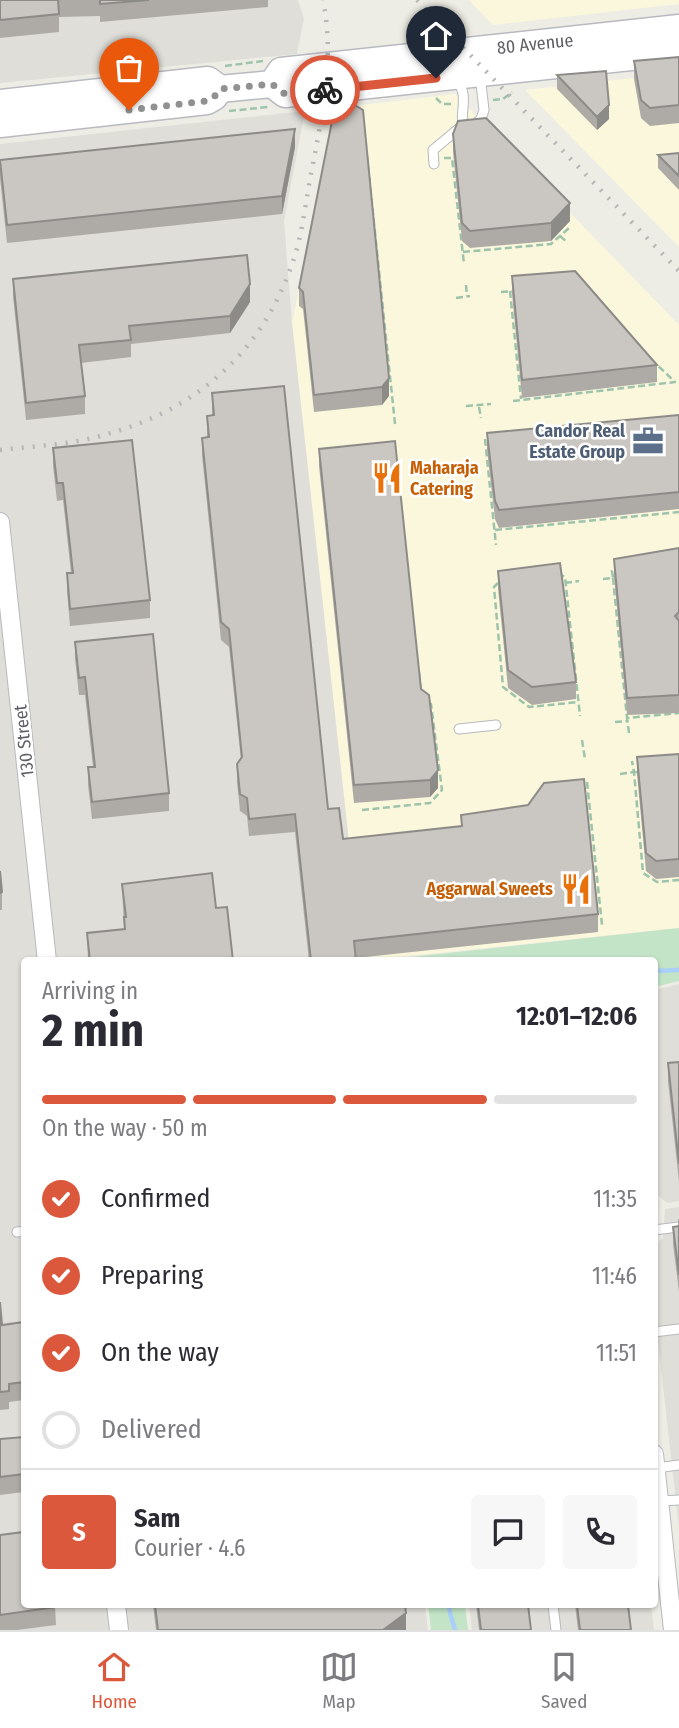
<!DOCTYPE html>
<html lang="en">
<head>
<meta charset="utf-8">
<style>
	:root { --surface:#fff; --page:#f7f7f7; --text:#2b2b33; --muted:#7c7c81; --line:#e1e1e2; --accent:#dc583c }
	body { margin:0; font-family:"Fira Sans Condensed",sans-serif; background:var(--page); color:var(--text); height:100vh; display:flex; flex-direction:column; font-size:26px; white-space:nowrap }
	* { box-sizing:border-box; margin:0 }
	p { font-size:23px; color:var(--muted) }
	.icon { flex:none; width:38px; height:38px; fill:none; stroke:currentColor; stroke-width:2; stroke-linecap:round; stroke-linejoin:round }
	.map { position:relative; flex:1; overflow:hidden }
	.sheet { position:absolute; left:21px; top:957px; width:637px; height:651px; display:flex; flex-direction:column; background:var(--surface); border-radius:7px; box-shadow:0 2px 5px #0004 }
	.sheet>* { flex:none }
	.pin { position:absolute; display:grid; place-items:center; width:60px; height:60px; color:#fff; margin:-72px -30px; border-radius:50% 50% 50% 0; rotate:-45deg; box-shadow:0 0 7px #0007 }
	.pin .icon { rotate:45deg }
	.courier { position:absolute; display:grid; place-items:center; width:70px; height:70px; margin:-35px; border:5px solid #dc583c; border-radius:50%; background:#fff; color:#222; box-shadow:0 2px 9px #0007 }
	.headline em { font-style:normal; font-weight:700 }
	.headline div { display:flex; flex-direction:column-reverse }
	.headline { display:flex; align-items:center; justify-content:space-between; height:119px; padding:0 21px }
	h1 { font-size:46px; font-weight:700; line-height:52px }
	.bar { display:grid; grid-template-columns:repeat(4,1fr); gap:10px 7px; align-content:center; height:84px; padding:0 21px }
	.bar i { height:9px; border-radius:5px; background:var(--line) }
	.bar .current { background:var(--accent) }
	.bar p { grid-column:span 4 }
	.line { display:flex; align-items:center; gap:18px; padding:0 21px; border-top:2px solid var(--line) }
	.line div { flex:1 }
	.round { display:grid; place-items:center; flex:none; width:74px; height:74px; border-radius:7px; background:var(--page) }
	ol { padding:0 21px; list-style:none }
	li { display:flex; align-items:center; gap:21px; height:77px }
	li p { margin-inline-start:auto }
	li .icon { padding:7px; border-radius:50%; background:var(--accent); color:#fff; stroke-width:4 }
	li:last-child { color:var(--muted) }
	li i { width:38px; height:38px; border:4px solid var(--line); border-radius:50% }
	.menu { display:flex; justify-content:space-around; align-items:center; height:98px; border-top:2px solid var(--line); background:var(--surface); font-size:19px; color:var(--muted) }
	.menu a { display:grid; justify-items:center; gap:4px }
	.menu .current { color:var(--accent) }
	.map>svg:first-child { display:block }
</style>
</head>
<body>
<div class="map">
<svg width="679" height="1630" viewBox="0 0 679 1630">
	<rect width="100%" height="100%" fill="#eeede5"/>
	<path fill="#fbf7dc" d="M469,0H679V4L493,25Z
		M679,73V247L525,90Z
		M455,94L679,325V928L362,961L292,323L337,108Z"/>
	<path fill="#e0ded9" d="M0,0H298L304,19L297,54L0,83Z
		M305,111L284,221L292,323L362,961H24V1605H425L428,1630H0V144Z
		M679,984V1201L667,1203L655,1193L654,990Z
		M679,1207V1528L655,1316L654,1245L663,1238L665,1209Z
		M469,1605H651L654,1630H472Z"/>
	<path fill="#c3e4c6" d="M679,928V981L655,987L654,961H373Z
		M428,1605H465L468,1630H431Z"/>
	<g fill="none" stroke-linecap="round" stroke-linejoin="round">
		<path stroke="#aacff9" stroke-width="4.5" d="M654,971L679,970
			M449,1605L450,1613L455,1630"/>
		<defs>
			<path id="service" d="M457,81C469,95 460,111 463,125
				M434,164L433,150L463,125H474L481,119L484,110L480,75
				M459,729L496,725
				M654,1230L679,1227
				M17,1232L24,1231
				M654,1332L679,1329
				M656,1468L679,1465
				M660,1501L679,1500
				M553,1605L556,1630"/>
			<path id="minor" d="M0,522L47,961
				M654,1454L673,1630
				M116,1605L119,1630"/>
			<path id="secondary" d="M272,84L281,71L679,28
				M0,103L208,80L220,89L272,84L285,94L679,52
				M0,124L207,101L214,97L220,89"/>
		</defs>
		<use href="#service" stroke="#b7b9be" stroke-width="11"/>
		<use href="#minor" stroke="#b7b9be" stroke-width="20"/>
		<use href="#secondary" stroke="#b8bac0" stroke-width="29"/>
		<path stroke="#9dc4ab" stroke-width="2.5" stroke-dasharray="7 3.5" stroke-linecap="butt" d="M225,66L263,61
			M436,98L442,104H452
			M493,100L503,99L512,92
			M229,111L268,107
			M367,156L395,424
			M444,158H452L464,264
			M560,236L568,243
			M463,252L551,244L569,228
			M466,285L467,296
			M510,291L521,399
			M501,292L515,291
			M456,298L470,296
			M513,401L675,382L651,359
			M466,406L491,404
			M479,407L481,418
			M485,439L496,545
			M495,530L679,512
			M558,573L565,577L580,716
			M613,578L627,718
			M603,579L613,578L612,571L616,570
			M498,583L494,587L503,687L529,707L579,702
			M565,583L579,581
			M419,673L421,691
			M615,722L627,721
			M629,733L627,718L679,713
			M582,740L585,759
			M637,772H634L643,873L657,882L679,880
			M620,774L634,772L632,761
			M587,782L602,925
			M362,810L430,803L442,790L431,704L428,702"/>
		<use href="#service" stroke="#fff" stroke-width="9"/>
		<use href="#minor" stroke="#fff" stroke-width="18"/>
		<use href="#secondary" stroke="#fff" stroke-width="26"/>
		<path stroke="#b5b6b6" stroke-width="4.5" stroke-dasharray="2 9" stroke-linecap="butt" d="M417,0L679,271
			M0,450C33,446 68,445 100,436C191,413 259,357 291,267C302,238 305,205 311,174C322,116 335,59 323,0"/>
	</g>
	<path fill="#aeaba7" d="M0,0H268V7L100,22V16L59,17V32L0,38Z
		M679,57V123L650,126L641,118L634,79V61Z
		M557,75L609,119L597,130L557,89Z
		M453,134L570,221L551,241L470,248L462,241L453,152Z
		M295,147L282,214L7,243L0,178V160Z
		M679,153V190L658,168V155Z
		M512,276L657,365V382L522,398L512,294Z
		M13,279L250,302L230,333L131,344V357L81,363L85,396V414L26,420L13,297Z
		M299,288L389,396L382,405L314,412L303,309L299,306Z
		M212,393L328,809L343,839L461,826V815L598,914V932L356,958V961H309L295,832L249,836L247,816L240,811L237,782V764L241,760L229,647L221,640L202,455V438L207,437V416L212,415Z
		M679,415V509L499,528L495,519L487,450V433Z
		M53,448L150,600V618L70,626L67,591V573H71L63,500L57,501L53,466Z
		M319,449L421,689L438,788L430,797L354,803L319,466Z
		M679,548V713L627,715L614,576V559Z
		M498,571L576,682V699L532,705L508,688L498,589Z
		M75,642L169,793V811L92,819L88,785V767H93L85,695H79L75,659Z
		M679,754V877L656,879L646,871L637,774V757Z
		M0,871L2,892V910H0Z
		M122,884L216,908L233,961H88L87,933L124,929Z
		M679,1062V1182L668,1081V1063Z
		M678,1219H679V1292L673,1244V1227L678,1226Z
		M0,1302L2,1325L24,1322V1400L9,1402V1409L0,1410Z
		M24,1437V1492L0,1495V1439Z
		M0,1535L55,1605L56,1625L17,1630H0Z
		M153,1605H405L406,1630H156Z
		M476,1605H528L531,1630H479Z
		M575,1605H628L631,1630H578Z"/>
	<path fill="#8d8b88" d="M609,105V119L597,130V117Z
		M295,129V147L282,214V196Z
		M570,203V221L551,241V223Z
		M250,284V302L230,333V316Z
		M389,378V396L382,405V387Z
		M438,770V788L430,797V780Z
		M406,1613V1630H383Z"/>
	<path fill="#cac7c2" stroke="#8d8b88" stroke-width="2" d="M0,0H58L59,14L0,20Z
		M100,0H149L100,4Z
		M679,57V105L650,108L641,100L634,61Z
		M606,71L609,105L597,117L557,75Z
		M353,104L363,110L389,378L382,387L314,395L303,292L299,288L335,106Z
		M486,118L570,203L551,223L470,231L462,223L453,134L458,121Z
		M295,129L282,196L7,225L0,160Z
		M679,153V176L658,155Z
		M247,255L250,284L230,316L129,326L131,340L79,345L85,396L26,403L13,279Z
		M575,271L657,365L522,380L512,276Z
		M284,386L328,809L339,808L343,839L462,826L461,815L528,805L544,783L584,779L598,914L354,941L356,961H311L295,814L249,819L247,798L240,794L237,764L242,757L229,629L221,622L202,438L209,437L207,416L214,415L212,393Z
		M679,415V492L499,510L495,501L487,433Z
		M132,440L150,600L70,609L67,573H73L63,483H57L53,448Z
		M395,441L421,689L429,695L438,770L430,780L354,785L319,449Z
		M679,548V612L675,616L679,621V695L627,698L614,559Z
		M560,563L576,682L532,687L508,670L498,571Z
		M153,634L169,793L92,802L88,767H95L85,677L79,678L75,642Z
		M679,754V859L656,861L646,853L637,757Z
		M0,871L2,892L0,893Z
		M212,873L216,908L227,907L233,961H90L87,933L125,929L124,917H126L122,884Z
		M679,1062V1164L668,1063Z
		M679,1226V1275L673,1227Z
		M0,1302L2,1325L24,1322V1382L9,1384V1391L0,1392Z
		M24,1437V1474L0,1477V1439Z
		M24,1532V1605H55L56,1607L0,1615V1535Z
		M155,1605H405L406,1613L383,1630H158Z
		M478,1605H528L531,1630H481Z
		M577,1605H628L631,1630H580Z"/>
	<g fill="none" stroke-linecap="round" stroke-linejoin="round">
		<path stroke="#909191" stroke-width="7" stroke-dasharray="0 12.6" d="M129,110L207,101L214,97L220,89L272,84L285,94L325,90"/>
		<path stroke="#dc583c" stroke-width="9" d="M325,90L436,78"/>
	</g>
	<defs>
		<symbol id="office-bare" viewBox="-9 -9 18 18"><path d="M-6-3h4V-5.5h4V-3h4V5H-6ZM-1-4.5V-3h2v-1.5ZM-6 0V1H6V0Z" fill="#5c6f8a" stroke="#fff" stroke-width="2.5" paint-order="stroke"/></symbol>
		<symbol id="restaurant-bare" viewBox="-9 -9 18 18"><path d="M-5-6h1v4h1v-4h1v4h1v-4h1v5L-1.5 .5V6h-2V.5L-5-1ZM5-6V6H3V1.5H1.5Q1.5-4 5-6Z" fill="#e8710a" stroke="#fff" stroke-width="2.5" paint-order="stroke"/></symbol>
	</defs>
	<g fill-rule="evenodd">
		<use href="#office-bare" x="626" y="419" width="44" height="44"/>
		<use href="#restaurant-bare" x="365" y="456" width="44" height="44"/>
		<use href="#restaurant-bare" x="554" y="867" width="44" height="44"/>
	</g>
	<g text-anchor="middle" stroke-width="5" stroke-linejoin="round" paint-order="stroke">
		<g font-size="18" fill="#5d5f64" stroke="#fff">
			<text transform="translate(535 44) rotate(-6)" y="6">80 Avenue</text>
			<text transform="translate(24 741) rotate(-96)" y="6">130 Street</text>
		</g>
		<g font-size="18" font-weight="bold" fill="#4e5e75" stroke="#fff" text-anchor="end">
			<text x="625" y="437">Candor Real<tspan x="625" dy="21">Estate Group</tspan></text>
		</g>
		<g font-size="18" font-weight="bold" fill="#c56008" stroke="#fff" text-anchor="start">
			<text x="410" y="474">Maharaja<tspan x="410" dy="21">Catering</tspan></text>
			<text x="553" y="895" text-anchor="end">Aggarwal Sweets</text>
		</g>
	</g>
</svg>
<div class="pin" style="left:129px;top:110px;background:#ea580c"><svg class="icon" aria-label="bag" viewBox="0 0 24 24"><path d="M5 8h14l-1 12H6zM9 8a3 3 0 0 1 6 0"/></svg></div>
<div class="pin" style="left:436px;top:78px;background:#1f2937"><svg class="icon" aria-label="home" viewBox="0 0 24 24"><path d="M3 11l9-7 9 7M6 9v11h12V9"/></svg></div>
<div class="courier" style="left:325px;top:90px"><svg class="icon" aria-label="bike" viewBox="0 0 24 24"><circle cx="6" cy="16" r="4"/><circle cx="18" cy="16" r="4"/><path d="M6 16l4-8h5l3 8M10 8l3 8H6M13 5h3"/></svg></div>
<section class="sheet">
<div class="headline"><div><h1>2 min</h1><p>Arriving in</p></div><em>12:01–12:06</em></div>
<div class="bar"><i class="current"></i><i class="current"></i><i class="current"></i><i></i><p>On the way · 50 m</p></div>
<ol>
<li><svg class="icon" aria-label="check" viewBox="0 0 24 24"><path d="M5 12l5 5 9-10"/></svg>Confirmed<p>11:35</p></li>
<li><svg class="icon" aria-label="check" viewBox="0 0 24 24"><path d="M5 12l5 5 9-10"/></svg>Preparing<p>11:46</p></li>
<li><svg class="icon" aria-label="check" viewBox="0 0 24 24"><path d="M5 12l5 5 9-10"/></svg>On the way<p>11:51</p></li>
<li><i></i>Delivered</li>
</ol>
<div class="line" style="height:126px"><b class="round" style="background:var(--accent);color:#fff">S</b><div><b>Sam</b><p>Courier · 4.6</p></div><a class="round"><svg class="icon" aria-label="chat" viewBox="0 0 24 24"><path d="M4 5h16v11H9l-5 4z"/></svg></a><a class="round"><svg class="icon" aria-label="phone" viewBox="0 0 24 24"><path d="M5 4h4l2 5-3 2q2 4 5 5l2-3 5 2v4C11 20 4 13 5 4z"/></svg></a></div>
</section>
</div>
<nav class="menu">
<a class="current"><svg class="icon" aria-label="home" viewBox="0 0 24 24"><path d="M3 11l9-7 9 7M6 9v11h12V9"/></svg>Home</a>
<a><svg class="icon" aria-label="map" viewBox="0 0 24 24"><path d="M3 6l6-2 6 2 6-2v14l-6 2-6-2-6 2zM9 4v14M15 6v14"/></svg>Map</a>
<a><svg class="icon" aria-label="saved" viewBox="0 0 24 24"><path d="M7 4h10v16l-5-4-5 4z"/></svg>Saved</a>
</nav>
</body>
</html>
